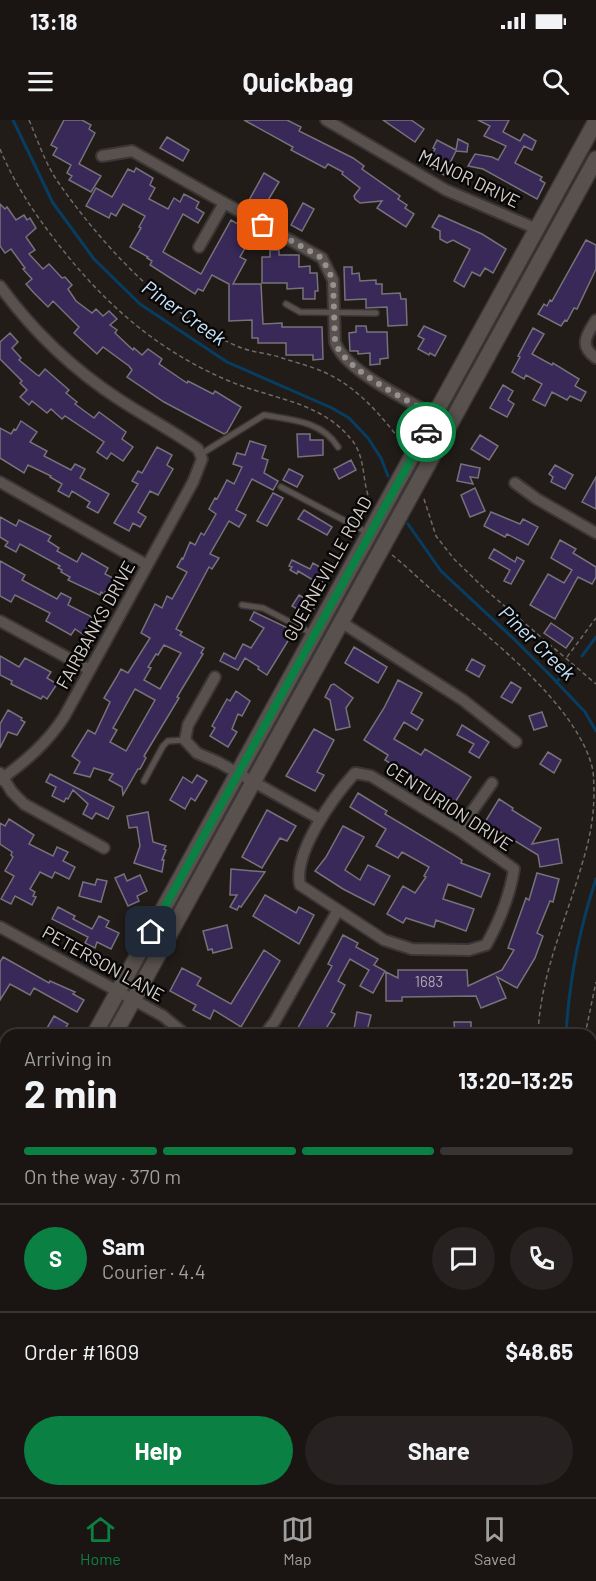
<!DOCTYPE html>
<html lang="en">
<head>
<meta charset="utf-8">
<style>
	:root { --surface:#1a1513; --page:#272221; --text:#f1f3f6; --muted:#9f9fa0; --line:#383433; --accent:#0b8043 }
	body { margin:0; font-family:Barlow,sans-serif; background:var(--page); color:var(--text); height:100vh; display:flex; flex-direction:column; font-size:22px; white-space:nowrap }
	* { box-sizing:border-box; margin:0 }
	p { font-size:20px; color:var(--muted) }
	.icon { flex:none; width:33px; height:33px; fill:none; stroke:currentColor; stroke-width:2; stroke-linecap:round; stroke-linejoin:round }
	.map { position:relative; flex:1; overflow:hidden }
	.panel { position:absolute; left:0px; top:909px; width:597px; height:468px; display:flex; flex-direction:column; background:var(--surface); border-radius:18px 18px 0 0; box-shadow:0 3px 9px #0003,0 0 0 2px var(--line) }
	.panel>* { flex:none }
	.pin { position:absolute; display:grid; place-items:center; width:51px; height:51px; color:#fff; margin:-26px; border-radius:12px; box-shadow:0 3px 9px #0006 }
	.courier { position:absolute; display:grid; place-items:center; width:60px; height:60px; margin:-30px; border:4px solid #0b8043; border-radius:50%; background:#fff; color:#222; box-shadow:0 2px 8px #0007 }
	.headline em { font-style:normal; font-weight:700 }
	.headline div { display:flex; flex-direction:column-reverse }
	.headline { display:flex; align-items:center; justify-content:space-between; height:102px; padding:0 24px }
	h1 { font-size:39px; font-weight:700; line-height:45px }
	.bar { display:grid; grid-template-columns:repeat(4,1fr); gap:9px 6px; align-content:center; height:72px; padding:0 24px }
	.bar i { height:8px; border-radius:4px; background:var(--line) }
	.bar .current { background:var(--accent) }
	.bar p { grid-column:span 4 }
	.line { display:flex; align-items:center; gap:15px; padding:0 24px; border-top:2px solid var(--line) }
	.line div { flex:1 }
	.round { display:grid; place-items:center; flex:none; width:63px; height:63px; border-radius:32px; background:var(--page) }
	.primary-button { display:flex; gap:12px; margin-top:auto; padding:12px 24px }
	.primary-button a { flex:1; height:69px; border-radius:36px; background:var(--accent); color:#fff; font-size:24px; font-weight:700; line-height:69px; text-align:center }
	.primary-button a+a { background:var(--page); color:var(--text) }
	.status { display:flex; justify-content:space-between; align-items:center; height:42px; padding:0 30px; background:var(--surface); direction:ltr }
	.status svg { height:16px; fill:currentColor }
	header { display:flex; justify-content:space-between; align-items:center; height:78px; padding:0 24px; background:var(--surface); font-size:27px; font-weight:700 }
	.menu { display:flex; justify-content:space-around; align-items:center; height:84px; border-top:2px solid var(--line); background:var(--surface); font-size:16px; color:var(--muted) }
	.menu a { display:grid; justify-items:center; gap:3px }
	.menu .current { color:var(--accent) }
	.map>svg:first-child { display:block }
</style>
</head>
<body>
<div class="status"><b>13:18</b><svg viewBox="0 0 49 12"><path d="M0 12V9h3v3zM5 12V6h3v6zM10 12V3h3v9zM15 12V0h3v12zM26 1h20v11H26zM47 4h2v5h-2z"/></svg></div>
<header><svg class="icon" aria-label="menu" viewBox="0 0 24 24"><path d="M4 6h16M4 12h16M4 18h16"/></svg>Quickbag<svg class="icon" aria-label="search" viewBox="0 0 24 24"><circle cx="10" cy="10" r="6"/><path d="M15 15l6 6"/></svg></header>
<div class="map">
<svg width="596" height="1377" viewBox="0 0 596 1377">
	<rect width="100%" height="100%" fill="#221c19"/>
	<g fill="none" stroke-linecap="round" stroke-linejoin="round">
		<path stroke="#073d60" stroke-width="3" d="M13,0L53,83L94,139L140,184L227,242L332,288L349,298L368,318L381,338L388,356
			M408,404L441,451L515,520L549,554L585,592L596,611
			M582,536L596,517
			M556,562L567,551
			M566,915C569,862 579,810 596,759
			M591,1137L596,1193
			M591,1294L596,1248
			M561,1377L564,1371"/>
	</g>
	<path fill="#382958" stroke="#75737a" stroke-width="1.5" fill-rule="evenodd" d="M64,0H82L91,5L89,9L95,13L79,44L101,56L91,72L69,60L72,56L67,53L71,45L53,35L57,28L51,25Z
		M244,0H287L301,7L299,11L353,38L364,46L362,49L400,76L398,79L407,85L405,88L414,94L406,107L377,88L382,81L360,83L355,79L354,76L360,68L342,54L343,52L328,44L325,48L291,30L293,27Z
		M383,0H411L424,9L415,22Z
		M478,0H509L503,12L520,21L524,14L536,21L532,30L524,26L515,43L542,57L540,60L545,63L537,79L483,49L468,46L475,34L492,37L498,40L506,26L484,16L490,6Z
		M167,17L189,30L183,41L160,28Z
		M458,19L468,24L467,32L456,31L444,55L426,45L435,29L433,28L437,20L456,30Z
		M136,48L153,58L150,65L155,68L149,79L168,89L174,78L180,82L184,74L199,82L196,88L204,93L198,103L183,94L163,132L201,154L231,100L259,116L254,124L249,121L240,137L246,140L233,164H261L263,204L282,203V207H322L323,239L313,240V235H286V223H258V218H252V200L229,201V164L212,155L203,171L198,169L195,174L150,145L152,141L147,138L148,137L130,127L141,108L139,107L145,96L123,84L116,96L111,93L109,98L86,86L96,68L112,77L128,49L134,52Z
		M264,53L279,62L261,92L247,84Z
		M303,83L314,89L302,111L291,105Z
		M0,84L5,89L7,87L16,100L24,95L27,100L30,98L36,108L26,117L35,130L29,134L43,149L49,144L62,158L65,157L72,165L68,169L76,181L92,193L96,189L103,196L109,191L117,199L110,205L117,210L115,213L133,230L134,228L142,235L148,229L162,239L159,244L187,263L188,261L213,274L215,271L241,287L227,312L224,314L164,282L127,257L132,250L129,246L103,227L97,234L74,213L79,207L53,181L48,187L34,173L26,164L32,159L23,149L25,148L11,129L5,133L0,126Z
		M439,95L482,114L506,129L493,153L485,148L480,156L472,152L464,167L454,161L470,129L453,120L447,123L440,119V111L432,107Z
		M586,120L596,125V149L577,189L574,188L567,201L565,200L561,206L538,194L544,184L547,186L550,180L552,181Z
		M270,130H279V135H299V147L310,146V153H317L318,171H315V179H303V168L287,169V163H262V137H270Z
		M344,147H352V154L359,153L360,161L376,160V164H382V174L400,173L401,179H406L407,205L388,206L387,187L366,188V179L345,180Z
		M356,206H366L367,212H387L388,238L380,239V244L370,245V233L358,234V231H350L349,213L356,212Z
		M424,206L446,216L435,236L430,233L429,235L418,229L424,219L418,216Z
		M533,208L544,214L532,234L552,245L553,243L579,259L575,266L586,272L581,281L570,276L567,280L552,272L545,286L533,280L542,264L526,255L524,259L512,252L520,237L518,236Z
		M10,213L18,222L12,228L21,238L19,240L36,254L39,256L45,249L69,270L66,273L77,282L75,284L94,298L99,292L126,312L122,319L133,327L123,341L111,333L107,339L97,332L104,322L65,296L62,299L51,289L47,293L32,281L29,285L20,277L27,270L20,263L22,261L0,239V222Z
		M503,265L513,271L508,280L514,284L507,297L490,288Z
		M21,301L37,312L30,322L47,331L44,336L71,350L75,344L85,349L80,358L109,374L98,393L87,387L90,382L72,371L69,377L58,371L62,364L50,357L51,356L28,345L24,353L0,338V308L11,314L14,309L16,310Z
		M297,314H310V320H323V335L298,337Z
		M480,315L498,326L489,340L471,329Z
		M250,321L266,326L262,338L268,340L264,353L278,361L273,370L252,359L236,390L246,395L239,407L229,401L210,434L219,438L212,449L209,447L176,509L182,512L180,515L204,528L201,533L203,534L177,577L179,578L144,636L146,638L140,649H138L123,675L122,667L109,660L113,654L94,648L90,657L74,653L80,642L72,636L88,610L95,614L110,582L104,578L116,558L121,549L128,553L150,518L141,513L155,484L162,488L167,476L172,479L187,452L177,447L182,438L183,439L190,422L195,425L201,413L204,415L216,394L209,389L215,378L217,379L227,360L234,364L242,347L233,344L237,333L245,335ZM164,525L181,533L160,569L144,560L151,548L148,547L156,534L158,535ZM135,569L155,580L126,631L110,622L117,610L113,608Z
		M157,327L172,335L167,345L173,349L158,375L150,371L138,392L146,397L140,407L133,403L129,411L114,403L138,364L132,361L138,351L142,353Z
		M351,340L356,350L339,359L334,349Z
		M461,344L480,348L478,358L470,357L473,364L457,361Z
		M555,345L573,355L565,369L551,362L553,357L549,354Z
		M289,349L303,356L297,367L283,360Z
		M596,357V389L582,382Z
		M475,368L485,391L470,397L461,375Z
		M273,373L283,378L267,406L257,401Z
		M304,390L332,407L327,415L298,399Z
		M491,392L520,404L523,399L538,407L528,425L507,414L505,417L484,406Z
		M0,397L16,406L19,400L51,416L48,421L59,428L57,431L77,442L82,433L108,448L105,454L115,459L110,469L108,467L104,474L101,472L100,475L68,460L70,457L61,452L62,450L58,448L60,446L20,424L16,432L5,426L8,422L0,417Z
		M560,420L576,429L573,433L596,447V457L592,464L578,457L555,499L530,485L548,454L564,463L572,450L551,438Z
		M494,429L515,442L517,437L524,441L511,464L504,461L510,450L489,438Z
		M292,440L310,449L313,443L327,451L321,465L298,451L297,454L290,450L292,447L289,446Z
		M0,441L25,455L22,460L57,479L61,473L71,478L68,485L92,497L84,515L75,509L71,515L46,501L50,493L15,475L11,482L0,476Z
		M299,475L309,481L307,483L314,489L310,497L292,486Z
		M254,492L292,510L289,515L291,516L267,555L258,549L259,547L245,538L238,550L220,541L224,533L235,539L243,524L251,528L264,508L250,500Z
		M551,503L573,518L566,528L544,513Z
		M354,527L387,547L378,563L345,543Z
		M0,536L19,547L25,538L51,552L47,558L57,564L47,579L43,576L41,579L11,564L12,561L0,555Z
		M472,539L485,546L479,557L466,550Z
		M398,560L422,573L411,593L423,600L417,610L404,602L394,619L421,635L425,629L471,657L454,684L385,640L388,635L364,620L384,588Z
		M511,562L521,568L512,583L501,577Z
		M334,564L353,578L346,588L350,607L336,610L330,580L325,577L331,565Z
		M236,571L250,581L242,596L238,594L232,609L237,612L228,627L210,616L215,608L212,606L227,579L230,581Z
		M8,590L22,598L21,600L25,602L17,615L8,612L0,628V604Z
		M542,592L547,606L534,610L529,596Z
		M462,605L489,622L479,638L469,632L474,624L457,615Z
		M314,609L334,620L317,652L324,655L315,671L286,656Z
		M548,632L561,640L554,653L540,644Z
		M50,654L114,687L108,699L96,693L92,699L83,694L88,684L73,670L68,679L66,678L64,682L52,676L56,667L46,662Z
		M197,655L207,661L195,681L191,678L185,689L170,680L183,657L192,663Z
		M358,673L387,691L385,694L462,740L461,743L490,754L481,777L448,764L443,779L474,789L466,811L436,800L434,807L406,798L403,803L387,794L403,766L415,773L426,757L424,756L429,747L402,732L398,738L376,726L386,709L350,687Z
		M499,679L513,688L512,690L541,708L532,724L558,719L562,743L540,747L538,735L499,711L496,716L482,707Z
		M267,690L296,706L287,721L280,718L262,748L242,737Z
		M148,692L153,722L166,726L164,729L166,730L162,740H164L162,752L134,743L140,726L137,707L129,708L127,696Z
		M9,699L34,715L29,724L53,736L57,727L68,732L63,741L75,747L69,759L55,752L52,758L40,752L30,769L35,772L33,776L36,777L32,785L15,776L11,784L1,779L14,756L5,751L13,737L11,735L12,732L0,724V703L5,706Z
		M343,706L364,717L345,750L360,760L368,745L390,756L374,785L343,769L315,751L326,737Z
		M231,749L265,752L241,787L239,786L237,790L230,787L237,775H230Z
		M537,753L559,759L553,782L550,781L537,813L543,816L535,838L517,868L497,857L506,878L481,888L476,876L402,877V881H386V852L398,858V850H467L468,866L502,850L514,830L508,828L526,778L529,780Z
		M124,754L127,761L140,755L147,771L137,776L139,781L128,786L115,758Z
		M97,759L107,761L101,782L79,776L83,762L95,765Z
		M265,775L296,793L299,787L314,795L299,824L253,796Z
		M58,787L75,796L73,799L92,809L99,796L109,801L106,807L119,813L111,829L97,822L95,828L85,823L88,817L52,799Z
		M227,805L232,828L213,833L212,829L208,830L203,811Z
		M343,815L358,823L356,827L378,839L374,845L385,851L373,873L360,866L369,850L350,839L338,861L345,865L331,892L335,894L322,915H294L332,846L328,844Z
		M264,830L280,841L241,907L214,890L210,899L193,890L196,885L170,871L182,848L201,858L197,865L231,884Z
		M3,837L49,863L50,861L75,872L73,874L84,880L77,892L34,868L30,875L10,864L0,880V842Z
		M357,892L371,895L366,915H353Z
		M54,896L68,904L61,915H43Z
		M454,902H471V915H455Z"/>
	<g fill="none" stroke-linecap="round" stroke-linejoin="round">
		<defs>
			<path id="service" d="M286,184L300,192L376,193
				M201,334L264,295C292,300 322,301 338,327
				M281,367L368,413
				M242,485L263,488L313,514
				M144,661L163,626L168,621L185,620
				M69,1377L72,1371
				M459,1377L462,1371"/>
			<path id="minor" d="M326,0L446,70L537,109
				M102,36L132,31L322,138L333,160L335,222C345,251 408,280 435,296
				M199,127L224,83
				M0,166C32,210 74,250 120,280C146,297 173,311 198,329L202,339L193,362L64,597C47,623 26,641 0,660
				M596,200C587,215 578,225 596,238
				M0,362L147,445
				M515,363L537,379L596,413
				M0,501L90,550
				M341,502L463,580L516,622
				M215,557L188,605L185,620L197,633L218,642L320,699
				M0,653L12,672L24,684L104,728
				M355,653L371,656L459,710L514,749C510,775 499,802 486,825L469,830L412,829L384,820L300,765C293,733 333,677 355,653Z
				M459,710L492,663
				M0,807L163,896L186,915
				M264,915L275,901L338,790
				M0,971L6,973
				M408,1377L410,1371
				M522,1377L524,1371"/>
			<path id="secondary" d="M94,915L596,1
				M114,915L596,39
				M0,1085L6,1075
				M0,1124L6,1113"/>
		</defs>
		<use href="#service" stroke="#3b3635" stroke-width="8"/>
		<use href="#minor" stroke="#3b3635" stroke-width="14"/>
		<use href="#secondary" stroke="#3b3635" stroke-width="18"/>
		<path stroke="#6f6967" stroke-width="1.5" stroke-dasharray="4.5 3" stroke-linecap="butt" d="M29,0C38,21 45,43 58,62C101,124 168,197 239,227C251,232 266,233 279,237C294,242 311,246 326,253C356,267 377,291 397,316L404,321
			M0,29C12,58 28,84 46,108C96,176 151,228 229,261C271,279 320,281 351,319C367,338 361,362 371,383
			M424,379L436,416L454,439L487,471L596,564
			M392,435C406,446 419,459 433,471C483,512 580,586 593,651C596,685 592,712 582,744C566,801 540,855 538,915
			M567,537L596,498
			M585,915L596,862
			M591,1045L596,1077
			M591,1349L596,1334
			M537,1377L541,1371
			M580,1377L583,1371"/>
		<use href="#service" stroke="#58514e" stroke-width="5"/>
		<use href="#minor" stroke="#58514e" stroke-width="10"/>
		<use href="#secondary" stroke="#58514e" stroke-width="15"/>
	</g>
	<g fill="none" stroke-linecap="round" stroke-linejoin="round">
		<path stroke="#96918f" stroke-width="6" stroke-dasharray="0 10.8" d="M263,105L322,138L333,160L335,222C345,251 408,280 435,296L426,312"/>
		<path stroke="#0b8043" stroke-width="8" d="M151,812L426,312"/>
	</g>
	<g text-anchor="middle" stroke-width="5" stroke-linejoin="round" paint-order="stroke">
		<g font-size="15" fill="#ada6b0">
			<text x="429" y="867">1683</text>
		</g>
		<g font-size="18" fill="#d4d0ce" stroke="#090706">
			<text transform="translate(469 59) rotate(26)" y="6">MANOR DRIVE</text>
			<text transform="translate(328 449) rotate(-61)" y="6">GUERNEVILLE ROAD</text>
			<text transform="translate(96 505) rotate(-61)" y="6">FAIRBANKS DRIVE</text>
			<text transform="translate(449 687) rotate(33)" y="6">CENTURION DRIVE</text>
			<text transform="translate(103 844) rotate(29)" y="6">PETERSON LANE</text>
		</g>
		<g font-size="20" font-style="italic" fill="#c7e3fb" stroke="#090706">
			<text transform="translate(184 193) rotate(35)" y="7">Piner Creek</text>
			<text transform="translate(537 523) rotate(44)" y="7">Piner Creek</text>
		</g>
	</g>
</svg>
<div class="pin" style="left:263px;top:105px;background:#ea580c"><svg class="icon" aria-label="bag" viewBox="0 0 24 24"><path d="M5 8h14l-1 12H6zM9 8a3 3 0 0 1 6 0"/></svg></div>
<div class="pin" style="left:151px;top:812px;background:#1f2937"><svg class="icon" aria-label="home" viewBox="0 0 24 24"><path d="M3 11l9-7 9 7M6 9v11h12V9"/></svg></div>
<div class="courier" style="left:426px;top:312px"><svg class="icon" aria-label="car" viewBox="0 0 24 24"><path d="M5 17H2v-5l4-1 3-4h7l3 4 3 1v5h-3M9 17h6M6 11h13"/><circle cx="7" cy="17" r="2"/><circle cx="17" cy="17" r="2"/></svg></div>
<section class="panel">
<div class="headline"><div><h1>2 min</h1><p>Arriving in</p></div><em>13:20–13:25</em></div>
<div class="bar"><i class="current"></i><i class="current"></i><i class="current"></i><i></i><p>On the way · 370 m</p></div>
<div class="line" style="height:108px"><b class="round" style="background:var(--accent);color:#fff">S</b><div><b>Sam</b><p>Courier · 4.4</p></div><a class="round"><svg class="icon" aria-label="chat" viewBox="0 0 24 24"><path d="M4 5h16v11H9l-5 4z"/></svg></a><a class="round"><svg class="icon" aria-label="phone" viewBox="0 0 24 24"><path d="M5 4h4l2 5-3 2q2 4 5 5l2-3 5 2v4C11 20 4 13 5 4z"/></svg></a></div>
<div class="line" style="height:78px"><div>Order #1609</div><b>$48.65</b></div>
<div class="primary-button"><a>Help</a><a>Share</a></div>
</section>
</div>
<nav class="menu">
<a class="current"><svg class="icon" aria-label="home" viewBox="0 0 24 24"><path d="M3 11l9-7 9 7M6 9v11h12V9"/></svg>Home</a>
<a><svg class="icon" aria-label="map" viewBox="0 0 24 24"><path d="M3 6l6-2 6 2 6-2v14l-6 2-6-2-6 2zM9 4v14M15 6v14"/></svg>Map</a>
<a><svg class="icon" aria-label="saved" viewBox="0 0 24 24"><path d="M7 4h10v16l-5-4-5 4z"/></svg>Saved</a>
</nav>
</body>
</html>
